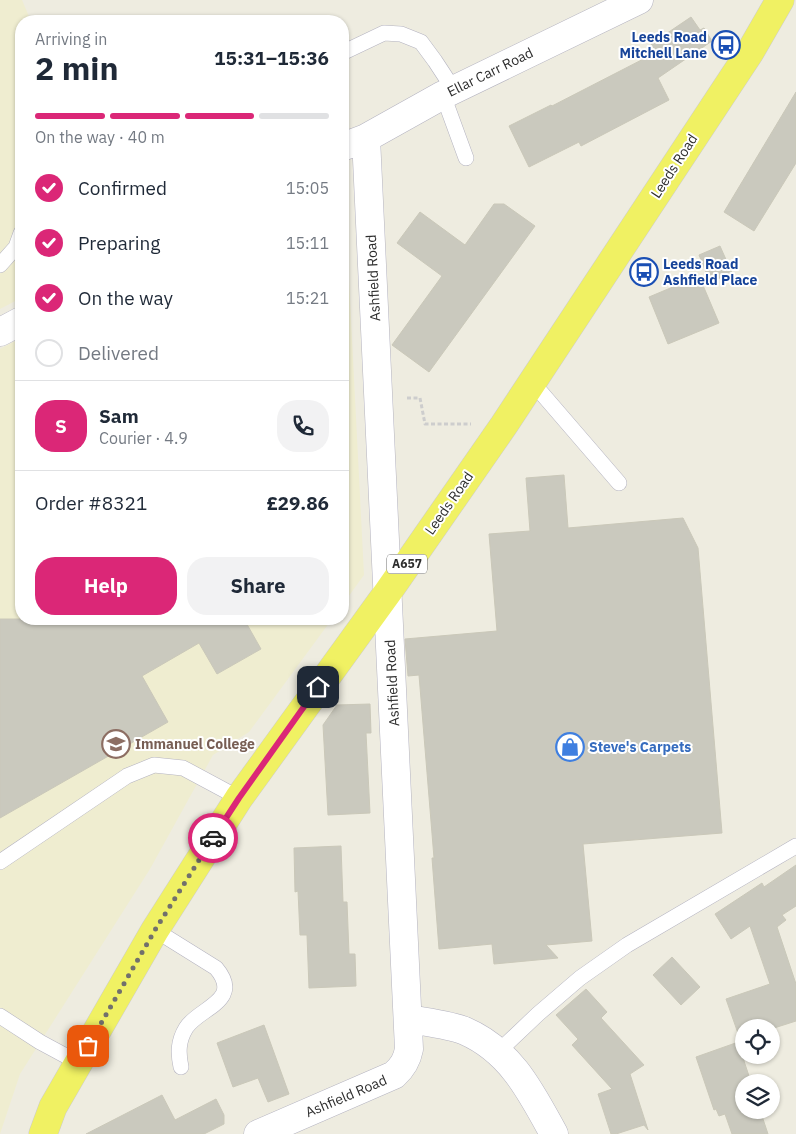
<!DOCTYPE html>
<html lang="en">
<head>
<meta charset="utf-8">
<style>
	:root { --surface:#fff; --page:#f2f2f3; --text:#1f2937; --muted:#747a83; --line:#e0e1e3; --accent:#db2777 }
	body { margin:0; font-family:"IBM Plex Sans",sans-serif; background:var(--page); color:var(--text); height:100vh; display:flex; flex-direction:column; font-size:19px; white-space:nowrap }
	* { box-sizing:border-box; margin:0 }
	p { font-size:16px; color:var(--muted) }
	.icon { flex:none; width:28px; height:28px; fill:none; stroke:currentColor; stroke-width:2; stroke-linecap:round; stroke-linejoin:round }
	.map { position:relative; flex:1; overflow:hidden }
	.sheet { position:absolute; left:15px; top:15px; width:334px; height:610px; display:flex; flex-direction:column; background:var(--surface); border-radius:20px; box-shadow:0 1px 4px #0004 }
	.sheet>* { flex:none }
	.controls { position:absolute; left:735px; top:1019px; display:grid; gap:10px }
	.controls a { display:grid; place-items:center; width:45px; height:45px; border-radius:50%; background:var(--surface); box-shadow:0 1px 4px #0004; font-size:25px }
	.pin { position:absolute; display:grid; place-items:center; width:42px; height:42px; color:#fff; margin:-21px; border-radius:10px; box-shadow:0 2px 8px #0006 }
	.courier { position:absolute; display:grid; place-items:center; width:50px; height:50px; margin:-25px; border:4px solid #db2777; border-radius:50%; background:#fff; color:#222; box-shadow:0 1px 6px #0007 }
	.headline em { font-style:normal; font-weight:700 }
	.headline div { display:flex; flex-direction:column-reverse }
	.headline { display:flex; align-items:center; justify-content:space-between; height:85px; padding:0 20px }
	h1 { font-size:32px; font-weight:700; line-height:38px }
	.bar { display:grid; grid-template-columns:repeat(4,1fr); gap:8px 5px; align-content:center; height:60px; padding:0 20px }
	.bar i { height:6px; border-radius:4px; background:var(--line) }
	.bar .active { background:var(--accent) }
	.bar p { grid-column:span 4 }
	.line { display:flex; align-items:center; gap:12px; padding:0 20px; border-top:1px solid var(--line) }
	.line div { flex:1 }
	.round { display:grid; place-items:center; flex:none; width:52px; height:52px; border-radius:20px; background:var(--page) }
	ol { padding:0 20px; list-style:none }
	li { display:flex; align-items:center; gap:15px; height:55px }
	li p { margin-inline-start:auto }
	li .icon { padding:5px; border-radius:50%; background:var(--accent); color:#fff; stroke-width:4 }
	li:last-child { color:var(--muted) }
	li i { width:28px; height:28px; border:2px solid var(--line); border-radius:50% }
	.cta { display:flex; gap:10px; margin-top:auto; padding:10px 20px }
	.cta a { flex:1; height:58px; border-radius:20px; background:var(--accent); color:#fff; font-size:20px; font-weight:700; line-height:58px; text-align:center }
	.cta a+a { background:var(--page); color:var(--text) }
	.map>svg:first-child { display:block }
</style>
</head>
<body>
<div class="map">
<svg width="796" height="1134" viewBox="0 0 796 1134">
	<rect width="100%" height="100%" fill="#eeece0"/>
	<path fill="#efedd0" d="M0,0H22L31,21H21V298L0,309Z
		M343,162L364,575L343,604H342Z
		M21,338V619H332L249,732L213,755L150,869L20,1074L0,1134V349Z"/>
	<path fill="#cac9be" stroke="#cac8b9" d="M691,17L700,30L704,28L712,41L658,78L669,100L581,146L579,142L529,167L509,126L551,105L552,106L657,52L651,44Z
		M796,92V163L754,231L724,212Z
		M494,204H504L535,226L429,372L392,345L442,276L397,243L420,212L465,245Z
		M720,246L732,273L710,282L699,255Z
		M699,276L719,323L668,344L649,297Z
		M564,475L568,528L683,518L698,548L722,833L583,844L592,941L546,945L558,958L494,964L492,944L439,949L432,858H434L419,675L408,676L405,639L497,631L489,534L530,531L526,478Z
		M0,619H244L261,649L217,674L199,643L142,676L168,722L0,818Z
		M370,704L371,733H366L370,813L328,815L323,725L337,705Z
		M341,846L343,902H347L349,954H355L356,986L309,988L307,935H300L298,891L295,892L294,848Z
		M796,865V906L782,915L786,920L777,927L796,984V1021L771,1029V1028H744V1038L740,1039L726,999L770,984L750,926L731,939L715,914L762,883L764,887Z
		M672,957L700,987L681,1005L653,975Z
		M586,989L607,1012L601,1018L644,1065L630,1074L648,1130L644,1125L616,1134H611L598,1094L612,1089L572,1045L578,1039L556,1015Z
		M264,1025L289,1094L268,1102L258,1078L233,1087L217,1043Z
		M744,1040V1061L751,1082H744V1110H760L768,1134H732L725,1114L719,1116L716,1109L714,1110L696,1057Z
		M162,1095L175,1120L216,1099L224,1115V1124L204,1134H86Z"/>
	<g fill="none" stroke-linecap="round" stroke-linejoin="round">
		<defs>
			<path id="lane" d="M342,53L384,33L401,34L421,42L435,61L454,90
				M443,95L466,158
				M0,265L16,247L21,233
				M532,382L619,483
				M0,862L127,776L154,765L183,768L239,798
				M155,930L216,968C244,1001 198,1008 186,1028C178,1041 178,1053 181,1067
				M0,1016L40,1042L79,1063
				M498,1052L538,1014L580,978L627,945L796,846"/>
			<path id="street" d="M342,147L366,138L443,95L639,0
				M0,332L21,321
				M409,1019C425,1022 451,1025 465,1031C511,1051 531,1092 554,1134
				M258,1134L394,1075C403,1067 407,1060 409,1049L366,138"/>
			<path id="primary" d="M43,1134L53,1107L155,930L239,798L388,592L504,425L750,52L780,0"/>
		</defs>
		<use href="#lane" stroke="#b4b3c0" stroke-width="16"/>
		<use href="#street" stroke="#b4b3c0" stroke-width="29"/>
		<use href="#primary" stroke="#cdcdcd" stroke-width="29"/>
		<path stroke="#cdcdcd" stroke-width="3" stroke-dasharray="4 2.5" stroke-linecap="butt" d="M407,398H420L425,424H471"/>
		<use href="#lane" stroke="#fff" stroke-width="15"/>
		<use href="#street" stroke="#fff" stroke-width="28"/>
		<use href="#primary" stroke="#f0f163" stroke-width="28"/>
	</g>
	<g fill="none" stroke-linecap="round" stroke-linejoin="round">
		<path stroke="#71706c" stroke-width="5" stroke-dasharray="0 9" d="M88,1046L155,930L213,838"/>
		<path stroke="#db2777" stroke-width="6" d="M213,838L239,798L318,687"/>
	</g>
	<defs>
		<symbol id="bus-ring" viewBox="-11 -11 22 22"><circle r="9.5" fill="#fff" stroke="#1a4fb4" stroke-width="1.5"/><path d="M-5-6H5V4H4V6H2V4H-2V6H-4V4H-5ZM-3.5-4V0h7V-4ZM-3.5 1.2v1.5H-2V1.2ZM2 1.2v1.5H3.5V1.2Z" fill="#1a4fb4"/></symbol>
		<symbol id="school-ring" viewBox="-11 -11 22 22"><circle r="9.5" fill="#fff" stroke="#8d6e63" stroke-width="1.5"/><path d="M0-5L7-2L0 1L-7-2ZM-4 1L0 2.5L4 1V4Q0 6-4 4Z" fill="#8d6e63"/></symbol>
		<symbol id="shop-ring" viewBox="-11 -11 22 22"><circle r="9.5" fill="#fff" stroke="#3f7fe0" stroke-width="1.5"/><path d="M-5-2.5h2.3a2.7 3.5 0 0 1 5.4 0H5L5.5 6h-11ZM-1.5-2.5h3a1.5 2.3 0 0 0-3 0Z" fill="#3f7fe0"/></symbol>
	</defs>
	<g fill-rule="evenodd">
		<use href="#bus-ring" x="710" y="29" width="32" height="32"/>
		<use href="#bus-ring" x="628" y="256" width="32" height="32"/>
		<use href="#school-ring" x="100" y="728" width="32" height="32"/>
		<use href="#shop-ring" x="554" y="731" width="32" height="32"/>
	</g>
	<g text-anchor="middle" stroke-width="4" stroke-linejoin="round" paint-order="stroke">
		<rect fill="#fff" stroke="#6c6c6c" stroke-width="1" x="387" y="554.5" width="40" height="19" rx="4"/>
		<g font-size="12" font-weight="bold" fill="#2d2d2d">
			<text x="407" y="568">A657</text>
		</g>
		<g font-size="14" font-weight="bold" fill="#164399" stroke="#fff" text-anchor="end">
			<text x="707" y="42">Leeds Road<tspan x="707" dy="16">Mitchell Lane</tspan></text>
			<text x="663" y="269" text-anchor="start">Leeds Road<tspan x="663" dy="16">Ashfield Place</tspan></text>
		</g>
		<g font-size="14" fill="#2d2d2d" stroke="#fff">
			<text transform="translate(490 72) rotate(-26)" y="5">Ellar Carr Road</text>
			<text transform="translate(674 166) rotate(-57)" y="5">Leeds Road</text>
			<text transform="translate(373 278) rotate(-93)" y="5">Ashfield Road</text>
			<text transform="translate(449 503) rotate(-55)" y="5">Leeds Road</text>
			<text transform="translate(392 683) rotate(-93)" y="5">Ashfield Road</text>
			<text transform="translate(346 1096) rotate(-23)" y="5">Ashfield Road</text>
		</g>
		<g font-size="14" font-weight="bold" fill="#785e54" stroke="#fff" text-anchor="start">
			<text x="135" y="749">Immanuel College</text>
		</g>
		<g font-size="14" font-weight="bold" fill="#366cbe" stroke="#fff" text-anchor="start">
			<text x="589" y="752">Steve's Carpets</text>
		</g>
	</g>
</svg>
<div class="controls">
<a><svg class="icon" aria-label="locate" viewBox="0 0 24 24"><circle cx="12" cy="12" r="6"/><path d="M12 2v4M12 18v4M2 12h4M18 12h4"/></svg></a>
<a><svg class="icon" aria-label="layers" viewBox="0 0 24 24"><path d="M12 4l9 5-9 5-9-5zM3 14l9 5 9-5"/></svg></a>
</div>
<div class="pin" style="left:88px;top:1046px;background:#ea580c"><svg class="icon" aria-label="bag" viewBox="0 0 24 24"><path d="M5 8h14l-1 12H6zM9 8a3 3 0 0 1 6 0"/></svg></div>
<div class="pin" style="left:318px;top:687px;background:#1f2937"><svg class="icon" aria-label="home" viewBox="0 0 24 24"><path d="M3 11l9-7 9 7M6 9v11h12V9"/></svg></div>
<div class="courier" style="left:213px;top:838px"><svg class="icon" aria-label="car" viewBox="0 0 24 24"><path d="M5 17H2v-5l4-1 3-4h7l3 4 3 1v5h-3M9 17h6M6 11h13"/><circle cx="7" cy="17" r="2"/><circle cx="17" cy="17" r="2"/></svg></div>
<section class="sheet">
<div class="headline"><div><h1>2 min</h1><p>Arriving in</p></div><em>15:31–15:36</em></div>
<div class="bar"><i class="active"></i><i class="active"></i><i class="active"></i><i></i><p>On the way · 40 m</p></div>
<ol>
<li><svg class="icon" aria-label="check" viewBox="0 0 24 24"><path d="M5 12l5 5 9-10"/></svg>Confirmed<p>15:05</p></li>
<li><svg class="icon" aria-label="check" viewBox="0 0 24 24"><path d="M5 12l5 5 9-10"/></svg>Preparing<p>15:11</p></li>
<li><svg class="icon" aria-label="check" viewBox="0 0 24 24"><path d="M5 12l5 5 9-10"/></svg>On the way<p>15:21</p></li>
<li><i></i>Delivered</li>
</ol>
<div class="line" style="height:90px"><b class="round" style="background:var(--accent);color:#fff">S</b><div><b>Sam</b><p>Courier · 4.9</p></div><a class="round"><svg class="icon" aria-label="phone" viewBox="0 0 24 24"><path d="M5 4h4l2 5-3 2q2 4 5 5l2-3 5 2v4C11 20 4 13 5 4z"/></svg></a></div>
<div class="line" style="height:65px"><div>Order #8321</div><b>£29.86</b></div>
<div class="cta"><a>Help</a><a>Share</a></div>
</section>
</div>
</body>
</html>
